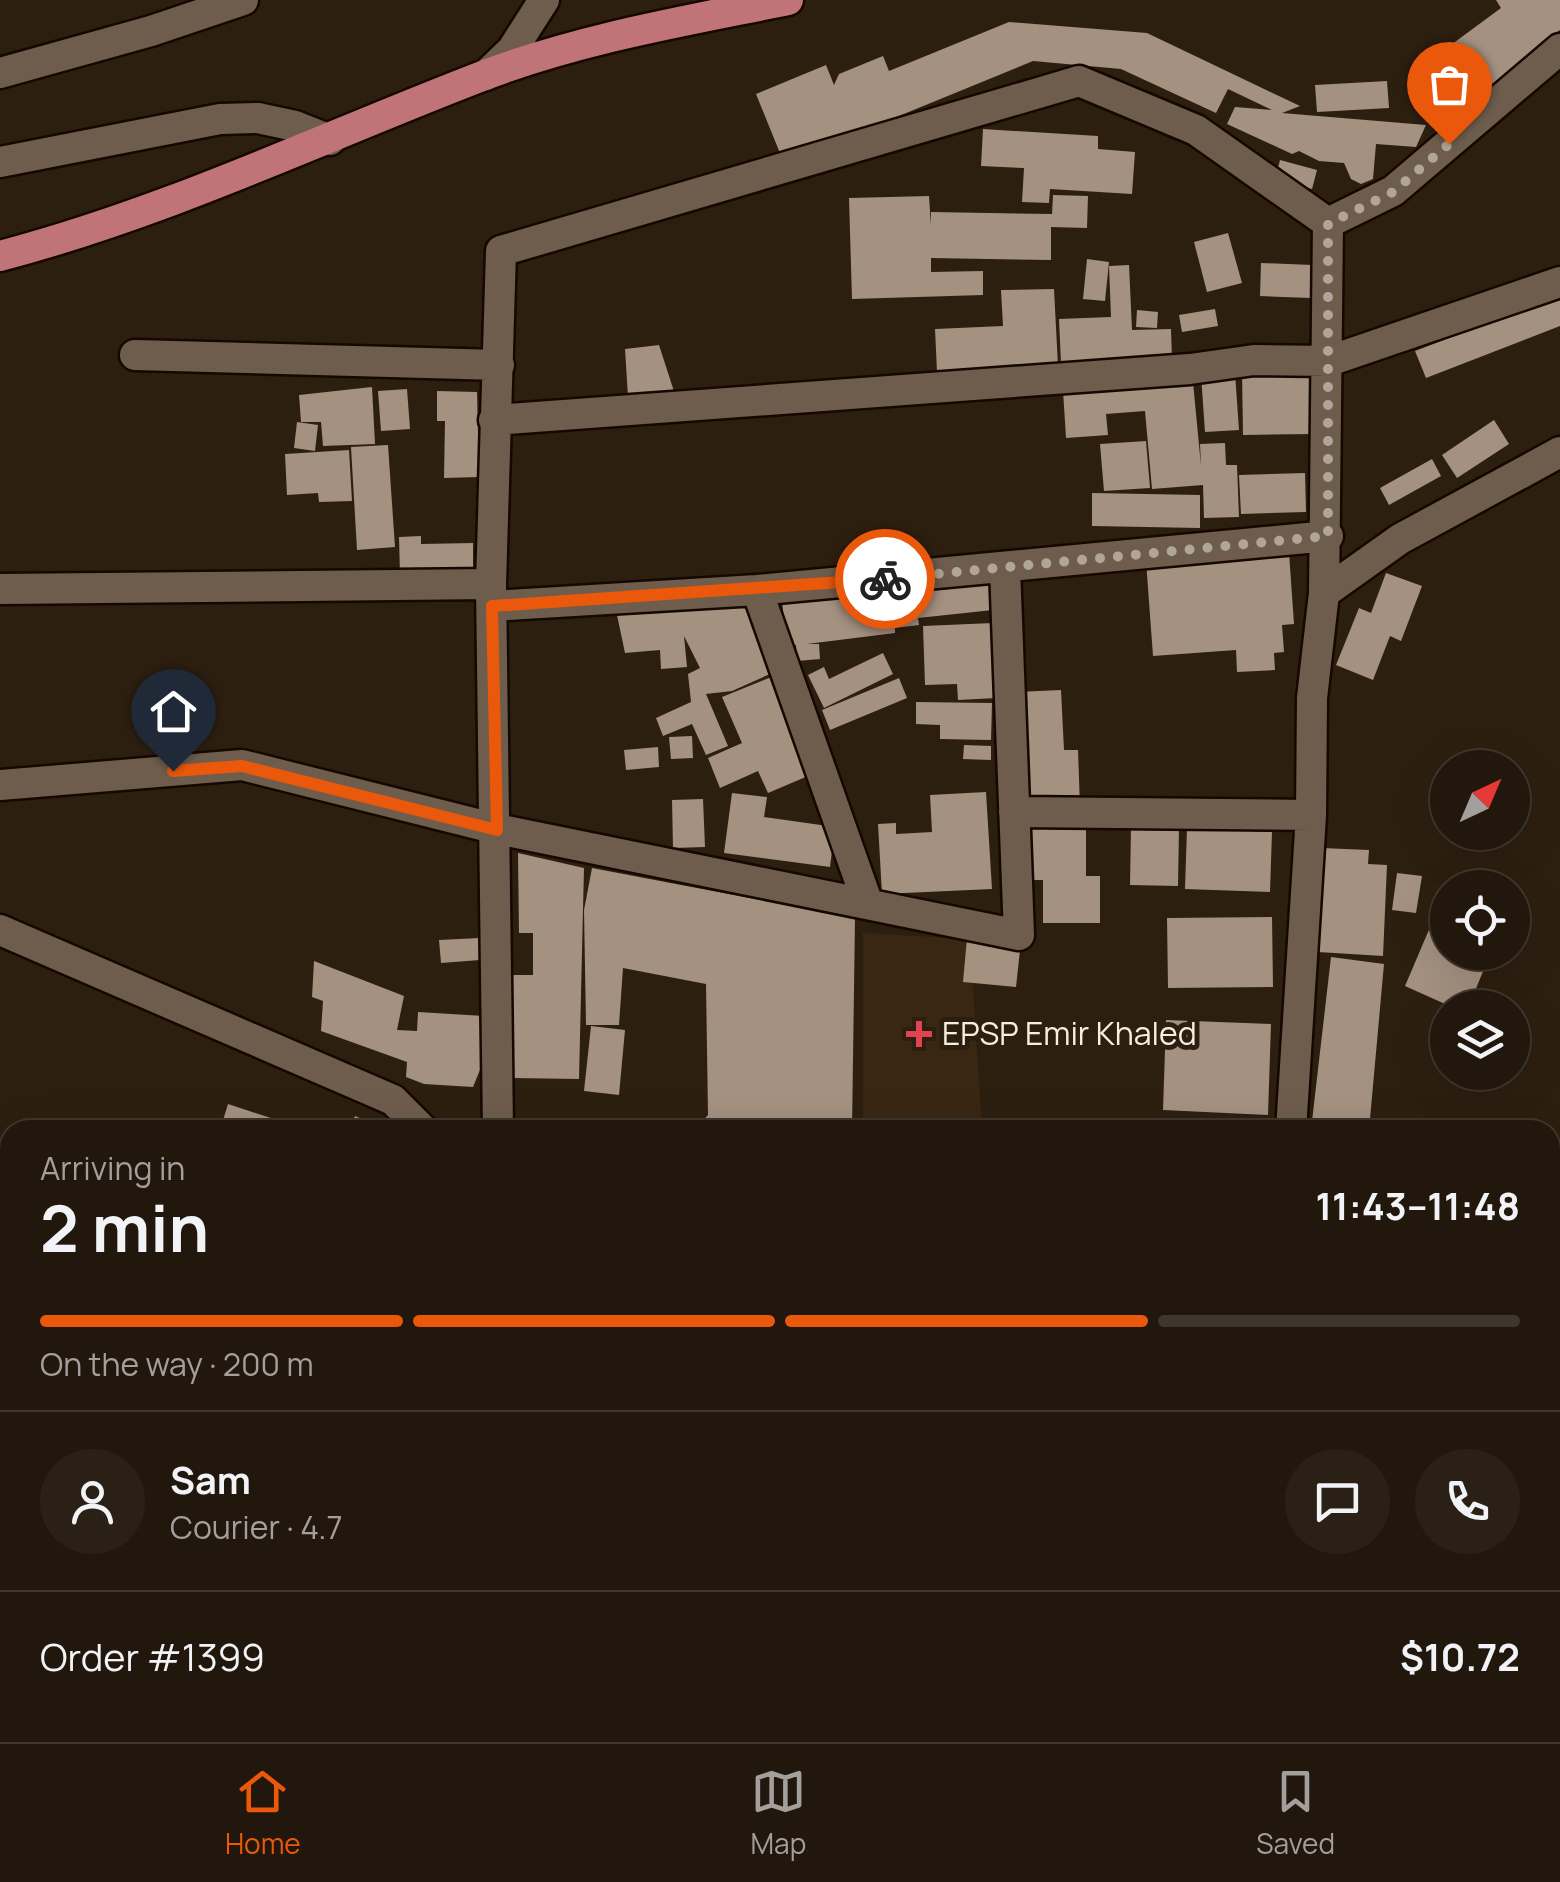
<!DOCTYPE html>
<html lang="en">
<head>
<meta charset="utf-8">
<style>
	:root { --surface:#22170c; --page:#2a2015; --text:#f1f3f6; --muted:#a29f9d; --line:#3f362d; --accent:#ea580c }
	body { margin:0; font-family:Manrope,sans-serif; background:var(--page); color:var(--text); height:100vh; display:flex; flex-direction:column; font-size:38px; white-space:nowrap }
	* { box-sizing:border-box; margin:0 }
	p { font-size:32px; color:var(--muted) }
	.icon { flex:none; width:55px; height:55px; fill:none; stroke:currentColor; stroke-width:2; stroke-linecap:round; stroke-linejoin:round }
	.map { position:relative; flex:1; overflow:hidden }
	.drawer { position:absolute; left:0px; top:1120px; width:1560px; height:622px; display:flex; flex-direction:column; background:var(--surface); border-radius:30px 30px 0 0; box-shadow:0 10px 40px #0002,0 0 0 2px var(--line) }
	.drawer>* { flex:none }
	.needle { width:65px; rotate:44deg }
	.buttons { position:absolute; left:1430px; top:750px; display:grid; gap:20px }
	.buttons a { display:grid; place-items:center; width:100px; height:100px; border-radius:50%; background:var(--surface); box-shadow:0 10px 40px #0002,0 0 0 2px var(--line); font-size:50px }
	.pin { position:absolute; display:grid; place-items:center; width:85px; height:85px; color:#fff; margin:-102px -42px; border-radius:50% 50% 50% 0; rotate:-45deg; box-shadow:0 0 10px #0007 }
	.pin .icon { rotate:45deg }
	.courier { position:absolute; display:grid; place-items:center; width:100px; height:100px; margin:-50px; border:8px solid #ea580c; border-radius:50%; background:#fff; color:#222; box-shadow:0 2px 12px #0007 }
	.overview em { font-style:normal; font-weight:700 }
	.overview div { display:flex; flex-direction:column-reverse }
	.overview { display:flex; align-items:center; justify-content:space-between; height:170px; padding:0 40px }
	h1 { font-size:65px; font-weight:700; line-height:75px }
	.bar { display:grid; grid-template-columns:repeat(4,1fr); gap:15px 10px; align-content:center; height:120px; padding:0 40px }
	.bar i { height:12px; border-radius:8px; background:var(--line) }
	.bar .selected { background:var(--accent) }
	.bar p { grid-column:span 4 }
	.line { display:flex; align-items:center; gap:25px; padding:0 40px; border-top:2px solid var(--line) }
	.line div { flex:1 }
	.round { display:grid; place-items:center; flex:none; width:105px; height:105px; border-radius:52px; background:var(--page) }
	.menu { display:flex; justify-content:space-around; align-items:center; height:140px; border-top:2px solid var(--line); background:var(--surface); font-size:28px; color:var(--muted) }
	.menu a { display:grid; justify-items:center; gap:5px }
	.menu .selected { color:var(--accent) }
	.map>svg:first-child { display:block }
</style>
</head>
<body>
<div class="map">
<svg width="1560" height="1742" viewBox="0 0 1560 1742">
	<rect width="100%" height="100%" fill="#2d1f10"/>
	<path fill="#3a2713" d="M863,933L970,939L982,1130H863Z
		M1550,1509L1560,1522V1742H1090L1079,1733L1550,1732Z"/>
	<path fill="#063a02" d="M0,1326L10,1335V1596L0,1607Z"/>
	<path fill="#a49180" d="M1496,0H1560V30L1542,43L1549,52L1466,113L1435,71L1428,77L1421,67L1501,8Z
		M1009,22L1147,33L1300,106L1282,113L1426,125L1416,147L1376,144L1373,179L1361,184L1351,179L1344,163L1319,161L1299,151L1292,154L1227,124L1235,107L1272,110L1228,89L1216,113L1121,69L1033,61L784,163L756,94L826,65L834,85L839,74L883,56L889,71Z
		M1387,81L1389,108L1317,112L1315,85Z
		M983,129L1098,136V149L1135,152L1132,194L1050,189L1049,203L1022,202L1024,168L981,166Z
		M1280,160L1317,170L1312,189L1275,180Z
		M1053,195L1088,196L1087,228L1051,227V260L931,258V272L983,271V295L852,299L849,198L929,196L931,226V212L1052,214Z
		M1228,233L1242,283L1207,292L1194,242Z
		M1087,259L1109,262L1105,301L1083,299Z
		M1261,263L1312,265L1310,298L1260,296Z
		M1129,265L1132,330L1171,329L1172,359L1061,364L1059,319L1111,317L1109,266Z
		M1054,289L1058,366L937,372L935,329L1003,326L1001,290Z
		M1560,295V326L1426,378L1415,351Z
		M1215,309L1218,326L1182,332L1179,315Z
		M1137,310L1158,312L1157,328L1136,327Z
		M659,345L680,410L629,413L625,349Z
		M1312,371L1313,434L1243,435L1242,372Z
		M1235,373L1239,430L1205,432L1201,375Z
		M1193,382L1201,466L1200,444L1225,443L1226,465H1237L1239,517L1204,518L1203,485L1152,489L1145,411L1106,414L1108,435L1066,438L1063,390Z
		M372,387L375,444L323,446L321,422H301L299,395Z
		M407,389L410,429L381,431L378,391Z
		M437,391L477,392L479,477L444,478L445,421H437Z
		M1494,420L1509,444L1457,478L1442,455Z
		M297,422L318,425L315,451L294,448Z
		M1146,441L1150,488L1104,491L1100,444Z
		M388,445L395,547L357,550L351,447Z
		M349,450L352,501L319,502L318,493L287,495L285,454Z
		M1432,459L1441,476L1389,505L1380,488Z
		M1305,473L1306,512L1241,514L1239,475Z
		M1092,493L1200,495V528L1092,526Z
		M421,536V544L473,543V574L400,575L399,537Z
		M1289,552L1294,624L1282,625L1284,652L1274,653L1275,670L1237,672L1236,650L1153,656L1146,561Z
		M1386,573L1422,586L1401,641L1390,636L1373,680L1336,665L1359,608L1371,613Z
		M989,576L993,610L918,618L919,625L895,628V633L807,644H819L820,659L797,661L796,645L787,647L782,601Z
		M745,598L779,670L732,691L706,694L728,746L706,755L692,724L663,736L656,718L691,702L688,674L700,668L684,636L687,667L661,669L660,650L625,653L617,615L635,606Z
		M993,623L996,698L958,700L957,684L925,685L923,626Z
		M883,653L893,674L824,708L808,675L824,667L829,679Z
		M774,676L815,773L768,793L758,771L720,788L708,758L742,743L722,697Z
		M899,678L907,698L830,730L822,710Z
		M1061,690L1064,750H1078L1080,807L1022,809L1017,692Z
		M916,702L992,703L991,740L940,739V725L916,724Z
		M692,736L693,758L671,759L669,737Z
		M964,745L991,746V760L963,759Z
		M658,747L659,767L626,770L624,750Z
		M986,792L992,889L882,894L878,824L896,823V834L932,832L930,795Z
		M732,793L767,797L764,817L835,827L830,867L724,853Z
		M703,799L705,847L673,848L672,800Z
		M1131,827L1179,828L1178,886L1130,885Z
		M1027,828H1086V876H1100V923H1043V880H1027Z
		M1187,828L1272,832L1270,892L1185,889Z
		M1322,848L1369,850L1368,864L1387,865L1383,956L1318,952Z
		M518,853L584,868L579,1079L512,1078V975H533V933H519Z
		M592,868L855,918L852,1130H694L708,1115L706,984L623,968L619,1025H586L584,910Z
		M1397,873L1422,876L1416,913L1392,910Z
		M1272,917L1273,987L1168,988L1167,918Z
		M1431,925L1448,932V952H1491L1468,1008H1454L1405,986Z
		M968,927L1022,932L1016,987L963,982Z
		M479,938L480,960L441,963L439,940Z
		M1331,957L1384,964L1369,1130H1311Z
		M314,961L404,996L397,1030L417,1031L418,1012L484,1016L482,1065L473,1087L424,1084L406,1077L407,1062L321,1031L323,1001L312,997Z
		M1166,1020L1271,1024L1268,1115L1163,1110Z
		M591,1026L625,1030L619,1095L584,1091Z
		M228,1104L280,1121L277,1130H220Z
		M355,1116L389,1130H349Z
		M1550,1360L1560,1367V1414L1550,1408Z
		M0,1371L10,1382V1583L0,1594Z
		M1550,1571L1560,1580V1614L1550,1625Z
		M1550,1634L1560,1644V1699L1550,1689Z
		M23,1732H84V1742H22Z
		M235,1732H260L259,1742H234Z
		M391,1732H415L412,1742H390Z
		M448,1732H506L505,1742H448Z
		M542,1732H638L637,1742H541Z
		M889,1732H961L958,1742H886Z
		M1051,1732H1104L1118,1742H1045Z
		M1339,1732H1406L1398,1742H1349Z"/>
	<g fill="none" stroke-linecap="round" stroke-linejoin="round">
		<defs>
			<path id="minor" d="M0,73L151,31L243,0
				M486,75L512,50L544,0
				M0,162L220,119L258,118L295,126L330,140
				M135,355L499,365
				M494,420L1190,369L1254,360L1329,361L1560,282
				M0,589L491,584
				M757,590L868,904
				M1324,593L1328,223
				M492,606L757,590L1328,536
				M0,785L242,765L497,829L1019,935L1005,568
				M1014,812L1311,815
				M0,930L393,1100L423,1130
				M498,1130L491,584L501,251L1079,81L1196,130L1328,223L1393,191L1560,49
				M1291,1130L1311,815L1312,698L1324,593L1400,539L1560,452
				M102,1742V1732
				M525,1742V1732
				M855,1742L859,1732"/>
			<path id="major" d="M0,256C168,212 323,137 485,75C583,38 685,21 788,0
				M0,1261H10
				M1550,1352L1560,1357
				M1550,1477L1560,1490"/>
		</defs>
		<use href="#minor" stroke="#150800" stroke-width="35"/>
		<use href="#major" stroke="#150800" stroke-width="35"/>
		<use href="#minor" stroke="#6e5d4d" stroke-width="30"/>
		<use href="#major" stroke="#c17478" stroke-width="30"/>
	</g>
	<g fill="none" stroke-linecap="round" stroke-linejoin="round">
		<path stroke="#b0a599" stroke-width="10" stroke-dasharray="0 18" d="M885,579L1328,536V224L1393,192L1449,144"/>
		<path stroke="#ea580c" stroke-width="12" d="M173,771L242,766L497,830L492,606L885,579"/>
	</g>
	<path fill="#e0444e" stroke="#2d1f10" stroke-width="4" d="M914 1019h10v10h10v10h-10v10h-10v-10h-10v-10h10z"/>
	<g text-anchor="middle" stroke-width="10" stroke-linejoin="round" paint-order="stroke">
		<g font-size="32" fill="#f7ede3" stroke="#2d1f10" text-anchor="start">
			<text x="942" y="1045">EPSP Emir Khaled</text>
		</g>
	</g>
</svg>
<div class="buttons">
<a><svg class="needle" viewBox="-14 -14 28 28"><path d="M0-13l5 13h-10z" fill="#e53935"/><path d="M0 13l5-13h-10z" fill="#a29f9d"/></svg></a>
<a><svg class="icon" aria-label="locate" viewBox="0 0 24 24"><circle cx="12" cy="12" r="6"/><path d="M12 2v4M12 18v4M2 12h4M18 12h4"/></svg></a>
<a><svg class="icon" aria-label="layers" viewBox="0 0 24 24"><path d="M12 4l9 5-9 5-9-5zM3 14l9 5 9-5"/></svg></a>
</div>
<div class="pin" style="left:1449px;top:144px;background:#ea580c"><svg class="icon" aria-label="bag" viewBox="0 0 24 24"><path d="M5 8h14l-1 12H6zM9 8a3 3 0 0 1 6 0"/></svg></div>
<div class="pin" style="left:173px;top:771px;background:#1f2937"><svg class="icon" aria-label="home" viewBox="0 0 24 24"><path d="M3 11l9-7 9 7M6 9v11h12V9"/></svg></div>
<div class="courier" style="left:885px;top:579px"><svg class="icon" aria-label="bike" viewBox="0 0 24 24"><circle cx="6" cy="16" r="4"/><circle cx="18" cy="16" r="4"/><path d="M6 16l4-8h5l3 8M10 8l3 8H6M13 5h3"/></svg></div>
<section class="drawer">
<div class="overview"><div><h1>2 min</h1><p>Arriving in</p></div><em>11:43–11:48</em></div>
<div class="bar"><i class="selected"></i><i class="selected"></i><i class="selected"></i><i></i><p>On the way · 200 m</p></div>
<div class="line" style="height:180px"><a class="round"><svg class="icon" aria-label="person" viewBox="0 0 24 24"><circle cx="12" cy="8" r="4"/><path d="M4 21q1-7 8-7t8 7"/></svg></a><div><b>Sam</b><p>Courier · 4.7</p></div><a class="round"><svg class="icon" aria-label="chat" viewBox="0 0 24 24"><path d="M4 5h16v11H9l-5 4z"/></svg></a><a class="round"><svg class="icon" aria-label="phone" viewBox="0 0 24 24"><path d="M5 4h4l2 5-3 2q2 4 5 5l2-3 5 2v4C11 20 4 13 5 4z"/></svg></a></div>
<div class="line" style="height:130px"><div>Order #1399</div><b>$10.72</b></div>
</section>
</div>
<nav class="menu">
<a class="selected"><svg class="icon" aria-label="home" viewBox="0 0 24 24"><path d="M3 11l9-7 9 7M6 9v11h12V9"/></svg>Home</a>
<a><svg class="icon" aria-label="map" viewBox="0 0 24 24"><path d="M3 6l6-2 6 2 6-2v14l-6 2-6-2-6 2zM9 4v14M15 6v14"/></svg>Map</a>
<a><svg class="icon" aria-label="saved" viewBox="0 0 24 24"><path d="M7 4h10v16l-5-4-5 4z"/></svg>Saved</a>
</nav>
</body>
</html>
